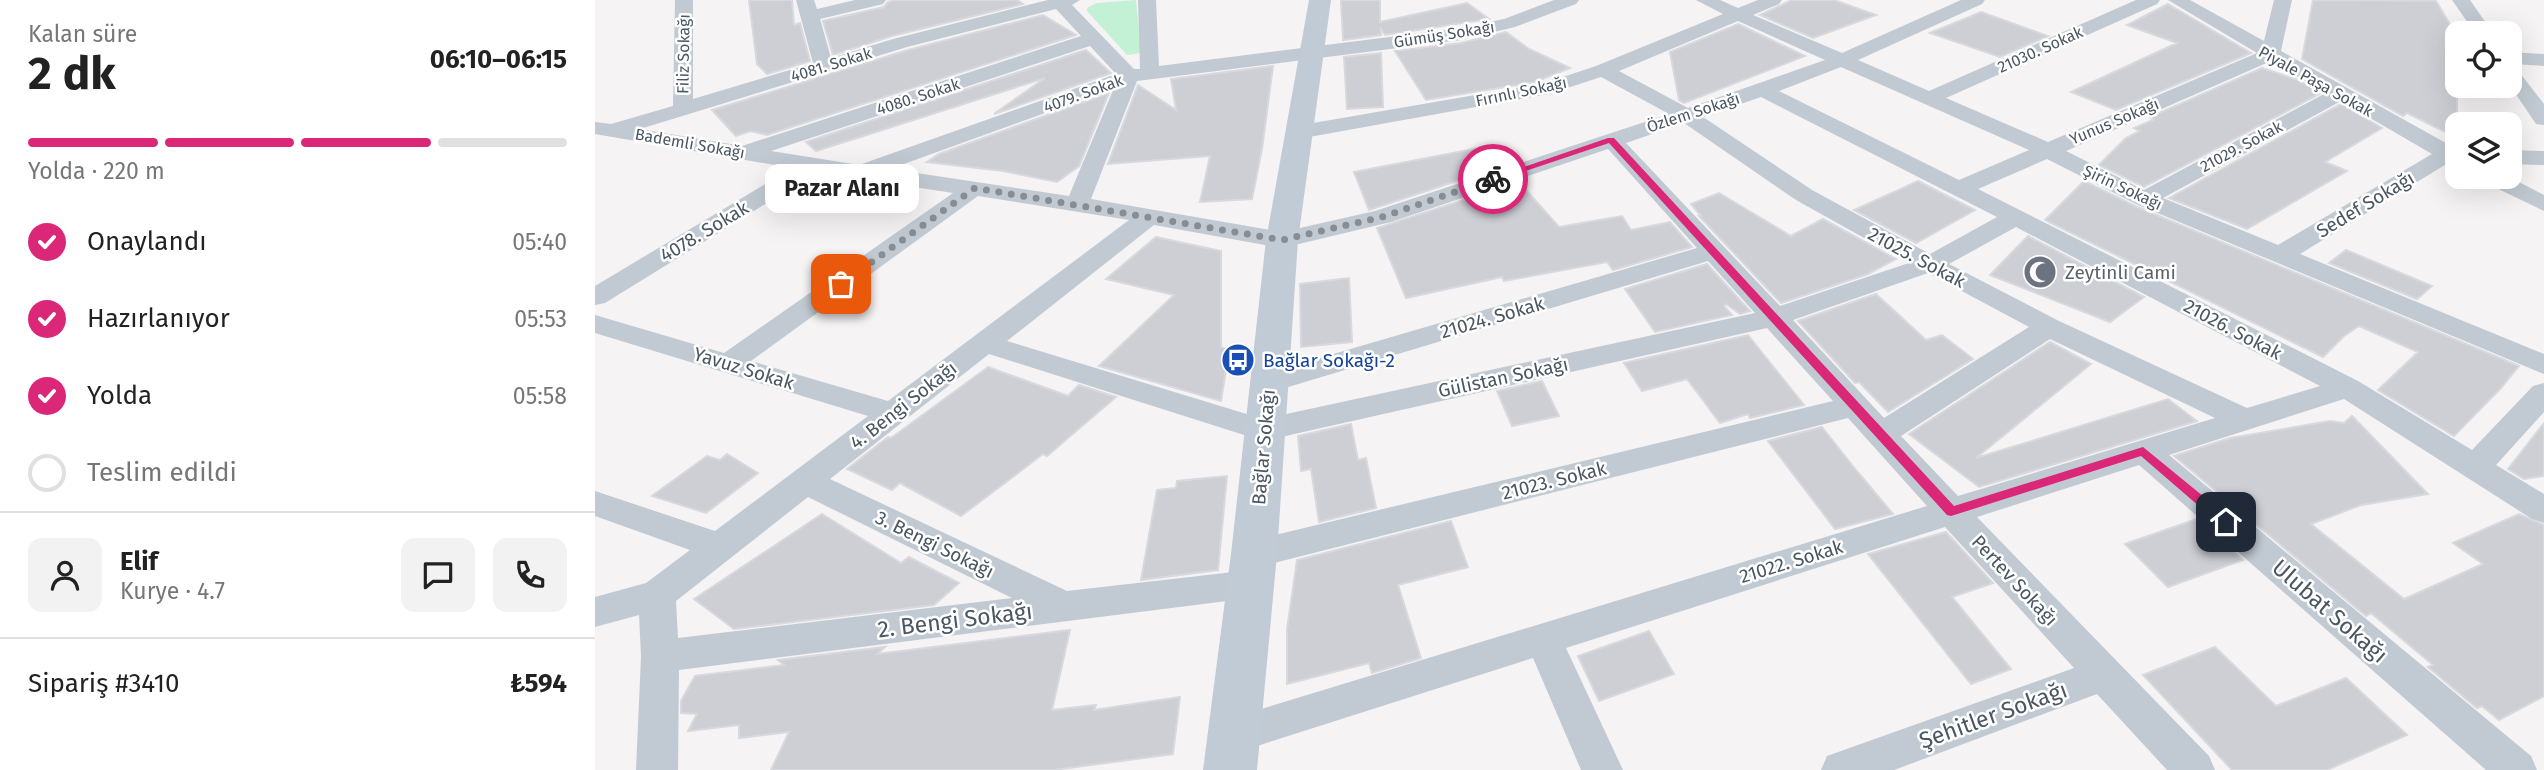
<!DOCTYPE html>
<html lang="tr">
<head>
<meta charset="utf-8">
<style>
	:root { --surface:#fff; --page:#f2f2f2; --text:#222; --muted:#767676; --line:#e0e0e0; --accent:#db2777 }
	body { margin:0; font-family:"Fira Sans",sans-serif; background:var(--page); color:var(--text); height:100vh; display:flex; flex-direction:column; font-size:26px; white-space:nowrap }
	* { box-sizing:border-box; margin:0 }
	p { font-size:23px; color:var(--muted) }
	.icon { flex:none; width:38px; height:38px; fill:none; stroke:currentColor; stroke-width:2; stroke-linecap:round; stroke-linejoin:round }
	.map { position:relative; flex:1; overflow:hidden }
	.panel { display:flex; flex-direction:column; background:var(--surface); width:595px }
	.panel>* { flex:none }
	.controls { position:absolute; left:1850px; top:21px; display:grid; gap:14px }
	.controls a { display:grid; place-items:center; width:77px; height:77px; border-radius:14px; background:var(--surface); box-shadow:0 7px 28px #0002; font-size:35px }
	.pin { position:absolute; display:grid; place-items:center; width:60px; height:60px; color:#fff; margin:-30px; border-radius:14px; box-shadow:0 4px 10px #0006 }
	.courier { position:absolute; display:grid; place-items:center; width:70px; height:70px; margin:-35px; border:5px solid #db2777; border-radius:50%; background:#fff; color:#222; box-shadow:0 2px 9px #0007 }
	.bubble { position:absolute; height:49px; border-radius:14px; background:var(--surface); box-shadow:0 7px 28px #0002; font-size:23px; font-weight:700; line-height:49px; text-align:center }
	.head em { font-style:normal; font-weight:700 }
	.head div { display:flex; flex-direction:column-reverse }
	.head { display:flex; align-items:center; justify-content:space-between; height:119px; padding:0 28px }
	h1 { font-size:46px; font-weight:700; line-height:52px }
	.bar { display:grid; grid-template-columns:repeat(4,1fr); gap:10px 7px; align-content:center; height:84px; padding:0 28px }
	.bar i { height:9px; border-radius:5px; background:var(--line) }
	.bar .current { background:var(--accent) }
	.bar p { grid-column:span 4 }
	.line { display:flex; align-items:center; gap:18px; padding:0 28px; border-top:2px solid var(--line) }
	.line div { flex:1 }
	.round { display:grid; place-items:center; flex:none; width:74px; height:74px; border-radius:14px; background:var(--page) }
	ol { padding:0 28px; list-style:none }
	li { display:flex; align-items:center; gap:21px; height:77px }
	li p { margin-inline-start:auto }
	li .icon { padding:7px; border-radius:50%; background:var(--accent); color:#fff; stroke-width:4 }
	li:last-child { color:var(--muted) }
	li i { width:38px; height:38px; border:4px solid var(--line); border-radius:50% }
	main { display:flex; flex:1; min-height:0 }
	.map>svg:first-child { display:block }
</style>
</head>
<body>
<main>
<section class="panel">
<div class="head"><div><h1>2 dk</h1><p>Kalan süre</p></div><em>06:10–06:15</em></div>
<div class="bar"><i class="current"></i><i class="current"></i><i class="current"></i><i></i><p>Yolda · 220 m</p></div>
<ol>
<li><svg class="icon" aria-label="check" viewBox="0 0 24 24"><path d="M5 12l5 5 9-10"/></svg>Onaylandı<p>05:40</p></li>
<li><svg class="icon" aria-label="check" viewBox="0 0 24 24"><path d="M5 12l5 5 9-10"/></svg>Hazırlanıyor<p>05:53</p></li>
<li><svg class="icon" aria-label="check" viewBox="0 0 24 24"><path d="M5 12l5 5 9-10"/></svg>Yolda<p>05:58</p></li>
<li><i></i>Teslim edildi</li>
</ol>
<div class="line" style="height:126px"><a class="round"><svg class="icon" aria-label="person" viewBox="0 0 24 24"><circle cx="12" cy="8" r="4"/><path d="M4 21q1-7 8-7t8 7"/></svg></a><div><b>Elif</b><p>Kurye · 4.7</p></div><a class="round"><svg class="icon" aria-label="chat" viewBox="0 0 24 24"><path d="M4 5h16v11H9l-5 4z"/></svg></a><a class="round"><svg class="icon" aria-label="phone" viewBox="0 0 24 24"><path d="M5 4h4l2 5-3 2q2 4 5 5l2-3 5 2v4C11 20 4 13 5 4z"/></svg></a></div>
<div class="line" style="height:91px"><div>Sipariş #3410</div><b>₺594</b></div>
</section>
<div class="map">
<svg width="1949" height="770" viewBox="0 0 1949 770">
	<rect width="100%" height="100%" fill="#f5f3f3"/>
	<path fill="#c3f1d5" d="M541,0L546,53L532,55L492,11V8L502,3Z"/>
	<path fill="#cdcfd5" stroke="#d7d9de" stroke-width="2" d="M154,0H197L199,25L205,23L215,61L172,74L162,64Z
		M302,0H422L428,4L297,36L238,55L228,21L289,7L293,2Z
		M746,0H785V22L872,3L894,19L790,35L786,29V35L748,40Z
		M1197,0H1239L1281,15L1218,38L1165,15Z
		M1718,0L1841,1L1862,36V138L1812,113L1808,116L1707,59Z
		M1573,4L1656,53L1521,110L1476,92L1582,43L1532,25Z
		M1386,12L1453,36L1405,57L1335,33Z
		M448,15L481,35L172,135L155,131L141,136L117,110L313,50Z
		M1143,24L1210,56L1089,103L1084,100L1075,52Z
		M911,32L934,49L975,68L940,82L831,100L800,51L866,43Z
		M491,50L516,73L399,114L450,78L221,151L211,142Z
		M786,53L788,107L752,109L749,57Z
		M678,66L667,149L657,199L605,202L615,156L513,164L543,85L581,110L576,79Z
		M1667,68L1703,80L1726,93L1549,187L1504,165L1531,138L1545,131L1539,128L1558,120L1555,117Z
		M514,93L484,166L462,182L408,171L332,162L344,154Z
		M1746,104L1787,128L1730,162L1752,171L1652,229L1574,198Z
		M894,146L910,165L774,210L759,172Z
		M1323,181L1380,210L1321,243L1259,210Z
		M1489,181L1540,206L1924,366L1906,388L1859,436L1783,390L1823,352L1764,326L1749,336L1728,357L1450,220Z
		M924,182L964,227L1027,216L1036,230L1075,222L1097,247L1018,270L1012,262L909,281L907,277L811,298L782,228Z
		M1124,193L1196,236L1228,219L1301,259L1273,274L1186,303L1104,216H1106L1096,204Z
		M1433,236L1549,297L1515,322L1395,275Z
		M561,237L626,251V347L634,351L626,401L504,366L579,295L511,279Z
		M1751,250L1837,286L1822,299L1734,263Z
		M1112,264L1155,311L1145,314L1131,304L1129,306L1137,315L1060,332L1030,289Z
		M754,278L757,342L706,347L705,284Z
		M1281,294L1331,340L1347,335L1378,359L1293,412L1264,382L1260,383L1203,321Z
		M1153,335L1209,405L1155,418L1153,414L1125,423L1092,379L1047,391L1029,363Z
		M1455,342L1496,364L1381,458L1573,399L1602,421L1384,487L1314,434Z
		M393,367L473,396L484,385L521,397L452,456L448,454L366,516L305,483L297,490L252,469L293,437L296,438Z
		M947,381L964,416L917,426L902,391Z
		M1757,416L1833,494L1766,505L1716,524L1809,599L1888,564L1858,543L1924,514L1949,525V696L1904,720L1887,706L1882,708L1833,667L1838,665L1776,613L1771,616L1579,456L1635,438L1735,421L1749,423Z
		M1949,423V476L1929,479L1913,469Z
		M756,424L763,460L771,458L781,508L724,522L716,469L706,471L703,436Z
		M1227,427L1261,470L1298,514L1240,529L1173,441Z
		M132,454L163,473L111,513L57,496L112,456L125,460Z
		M632,476L623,570L546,580L562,490L581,488L582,481Z
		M227,514L306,563L314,557L364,583L339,605L139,629L99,599Z
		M1602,519L1648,560L1573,587L1530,544Z
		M856,521L873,567L803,585L826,658L777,673L774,663L692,684V629L702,560Z
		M1351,532L1398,583L1357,597L1416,669L1376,684L1273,554Z
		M475,630L457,710L501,705L499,710L585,697L578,754L459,770H176L194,732L144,738V725L93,731L102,714L86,713V701L100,676L189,665L183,660L290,647L282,654Z
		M1054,631L1079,674L1004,701L983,656Z
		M1620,647L1681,706L1751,678L1812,735L1732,770H1637L1548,675Z"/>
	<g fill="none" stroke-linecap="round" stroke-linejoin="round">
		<path fill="#c1cad2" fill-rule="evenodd" d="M80,0H98V99L218,63L201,0H219L222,9L260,0H291L288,4L225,19L236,58L298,39L453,0H485L477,5L539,69H545L543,0H561L564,66L866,28L909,19L959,0H984L981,4L920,27L866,40L542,81L496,199L687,232L780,211L1074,114L1006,77L954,94L703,139L695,137L692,132L695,127L950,83L1001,66L1128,14L1101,0H1125L1143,8L1163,0H1187L1184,4L1158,15L1247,53L1366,0H1390L1387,4L1263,60L1334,91L1541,0H1565L1562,4L1351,98L1453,142L1662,53L1573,0H1595L1669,41L1679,0H1697L1686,51L1858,147H1862V166L1853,163L1705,254L1949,354V374L1541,204L1452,159L1383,189L1763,381L1877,450L1938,386L1949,383V412L1901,465L1949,494V523L1937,519L1749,399L1574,455L1936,756L1942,770H1891L1544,465L1382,517L1614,756L1620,770H1572L1502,694L1299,770H1226L1232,756L1479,668L1350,527L971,648L1028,770H986L938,658L640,753L626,748L620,735L626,722L640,717L1332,506L1253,418L659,568L647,564L641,554L647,544L659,540L1238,401L1172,328L668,441L394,354L235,479L472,591L656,570L669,574L674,584L669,594L656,598L84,670L83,770H41L46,656L44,615L0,627V597L51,583L95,550L0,516V491L120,531L273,416L0,333V315L129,353L358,193L222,172L10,303L0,305V286L197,168L0,134V122L16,124L78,106ZM461,9L486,36L147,146L45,129L312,47ZM1143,21L1230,60L1093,108L1024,71ZM495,46L521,74L264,165L176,151ZM1676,61L1731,93L1549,190L1471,151ZM1246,67L1434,150L1364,180L1184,91ZM519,88L474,196L295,169ZM1166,97L1402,217L1335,254L1217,190L1108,117ZM1746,101L1837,154L1683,245L1568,198ZM1089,123L1201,200L1314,263L1185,306L1031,143ZM1013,149L1102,248L663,376L658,383L663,390L673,393L1113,261L1160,313L668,419L412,341L559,225L687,248L796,222ZM383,196L534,220L293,401L156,361ZM1421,227L1725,386L1652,408L1464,321L1354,264ZM1333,273L1434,327L1289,418L1198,320ZM1455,339L1620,418L1363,496L1306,436ZM213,497L417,598L83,638L81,601Z
			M1857,0H1875L1898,33H1880Z
			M1914,52L1949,54V66L1918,64L1949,104V125L1941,124L1914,84Z
			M1914,150L1949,151V165L1914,164Z
			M1885,177H1914L1949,195V211L1889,182Z"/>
		<path fill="#c1cbd6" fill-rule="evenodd" d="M714,0H736L703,240L682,554L662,770H608L636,554L671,240Z"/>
	</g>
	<path fill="#db2777" d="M1013,138H1019L1359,506L1548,447L1636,519V526H1627L1546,456L1356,516L1352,515L1014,143L901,181L894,179Z"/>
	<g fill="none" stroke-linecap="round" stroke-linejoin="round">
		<path stroke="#868d94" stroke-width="7" stroke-dasharray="0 12.6" d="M246,284L380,188L687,240L787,217L898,179"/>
	</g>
	<defs>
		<symbol id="mosque-disc" viewBox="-11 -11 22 22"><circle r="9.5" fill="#6b7280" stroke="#fff"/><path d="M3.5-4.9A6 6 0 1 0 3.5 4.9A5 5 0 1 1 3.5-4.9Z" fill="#fff"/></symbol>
		<symbol id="bus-disc" viewBox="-11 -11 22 22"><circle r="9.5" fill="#1a4fb4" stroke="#fff"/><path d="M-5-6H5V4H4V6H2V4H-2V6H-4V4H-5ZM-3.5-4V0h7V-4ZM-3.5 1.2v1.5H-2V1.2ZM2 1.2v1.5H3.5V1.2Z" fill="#fff"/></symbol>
	</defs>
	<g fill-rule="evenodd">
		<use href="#mosque-disc" x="1426" y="253" width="38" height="38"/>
		<use href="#bus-disc" x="624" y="341" width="38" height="38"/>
	</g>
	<g text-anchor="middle" stroke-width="5" stroke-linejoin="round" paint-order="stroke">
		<g font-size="16" fill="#4a5661" stroke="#fff">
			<text transform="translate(849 34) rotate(-9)" y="6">Gümüş Sokağı</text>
			<text transform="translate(1445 49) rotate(-24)" y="6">21030. Sokak</text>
			<text transform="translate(88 54) rotate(-89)" y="6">Filiz Sokağı</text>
			<text transform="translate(236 64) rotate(-17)" y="6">4081. Sokak</text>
			<text transform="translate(1721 81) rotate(29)" y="6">Piyale Paşa Sokak</text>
			<text transform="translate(926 91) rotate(-12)" y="6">Fırınlı Sokağı</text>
			<text transform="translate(488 93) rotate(-20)" y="6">4079. Sokak</text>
			<text transform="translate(323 96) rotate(-18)" y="6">4080. Sokak</text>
			<text transform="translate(1098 112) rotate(-18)" y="6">Özlem Sokağı</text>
			<text transform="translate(1519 121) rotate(-23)" y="6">Yunus Sokağı</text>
			<text transform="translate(95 143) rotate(10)" y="6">Bademli Sokağı</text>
			<text transform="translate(1646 146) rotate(-28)" y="6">21029. Sokak</text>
			<text transform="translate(1528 187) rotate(25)" y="6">Şirin Sokağı</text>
		</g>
		<g font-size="19" fill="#4a5661" stroke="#fff">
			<text transform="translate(1770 204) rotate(-31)" y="7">Sedef Sokağı</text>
			<text transform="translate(109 231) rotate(-31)" y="7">4078. Sokak</text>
			<text transform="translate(1322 257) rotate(28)" y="7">21025. Sokak</text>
			<text transform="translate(897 317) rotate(-16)" y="7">21024. Sokak</text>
			<text transform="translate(1638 329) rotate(28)" y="7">21026. Sokak</text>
			<text transform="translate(149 368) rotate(17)" y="7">Yavuz Sokak</text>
			<text transform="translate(908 377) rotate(-12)" y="7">Gülistan Sokağı</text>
			<text transform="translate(308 405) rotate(-38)" y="7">4. Bengi Sokağı</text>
			<text transform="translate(668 447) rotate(-85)" y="7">Bağlar Sokağı</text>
			<text transform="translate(959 480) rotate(-14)" y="7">21023. Sokak</text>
			<text transform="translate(340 544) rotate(26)" y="7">3. Bengi Sokağı</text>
			<text transform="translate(1196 561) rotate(-17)" y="7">21022. Sokak</text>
			<text transform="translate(1420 580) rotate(47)" y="7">Pertev Sokağı</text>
		</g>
		<g font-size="19" fill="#5b616d" stroke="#fff" text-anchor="start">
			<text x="1470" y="279">Zeytinli Cami</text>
		</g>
		<g font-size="19" fill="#164399" stroke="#fff" text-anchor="start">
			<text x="668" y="367">Bağlar Sokağı-2</text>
		</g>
		<g font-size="23" fill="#4a5661" stroke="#fff">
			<text transform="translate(1735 611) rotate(41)" y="8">Ulubat Sokağı</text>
			<text transform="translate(360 620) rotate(-7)" y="8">2. Bengi Sokağı</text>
			<text transform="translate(1398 715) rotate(-20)" y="8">Şehitler Sokağı</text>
		</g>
	</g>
</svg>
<div class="controls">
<a><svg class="icon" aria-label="locate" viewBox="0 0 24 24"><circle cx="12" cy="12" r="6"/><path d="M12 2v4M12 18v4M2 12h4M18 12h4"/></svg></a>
<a><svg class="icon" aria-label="layers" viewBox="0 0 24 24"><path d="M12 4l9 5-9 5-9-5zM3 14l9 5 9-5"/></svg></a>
</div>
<div class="pin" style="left:246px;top:284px;background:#ea580c"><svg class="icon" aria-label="bag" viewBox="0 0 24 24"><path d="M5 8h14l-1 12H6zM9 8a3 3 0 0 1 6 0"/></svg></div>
<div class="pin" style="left:1631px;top:522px;background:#1f2937"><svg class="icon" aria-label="home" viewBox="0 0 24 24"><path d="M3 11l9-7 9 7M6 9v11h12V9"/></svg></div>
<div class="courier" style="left:898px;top:179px"><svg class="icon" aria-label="bike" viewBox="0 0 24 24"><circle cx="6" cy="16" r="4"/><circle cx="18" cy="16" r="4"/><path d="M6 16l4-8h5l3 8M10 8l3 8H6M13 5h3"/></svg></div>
<div class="bubble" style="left:170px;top:164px;width:154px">Pazar Alanı</div>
</div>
</main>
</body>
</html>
